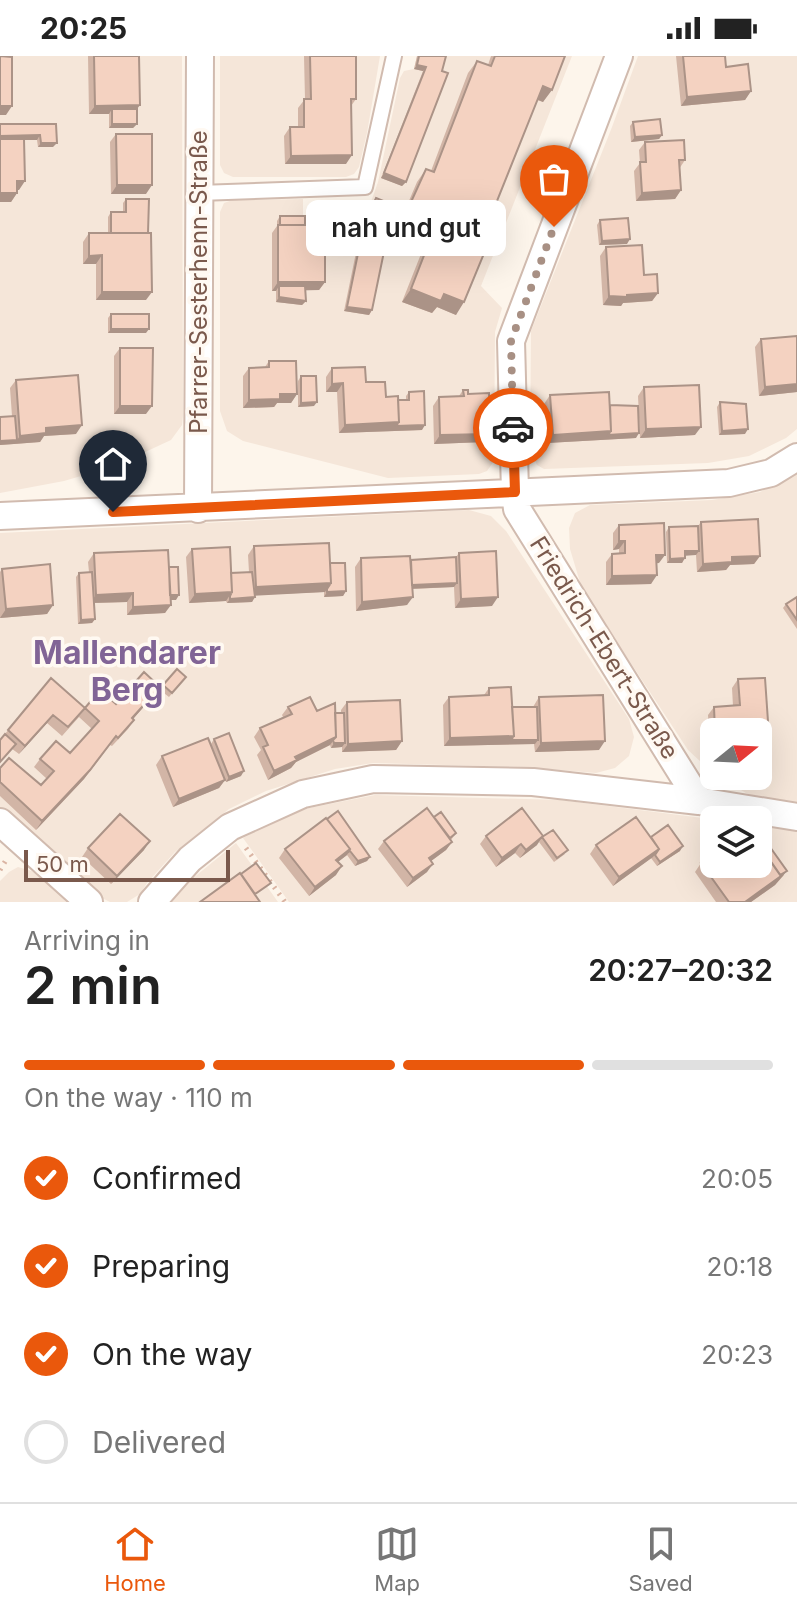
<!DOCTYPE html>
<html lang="en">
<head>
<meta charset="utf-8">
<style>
	:root { --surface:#fff; --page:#f6f6f6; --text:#222; --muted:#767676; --line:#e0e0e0; --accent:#ea580c }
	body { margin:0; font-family:Inter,sans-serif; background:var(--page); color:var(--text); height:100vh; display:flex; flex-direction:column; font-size:30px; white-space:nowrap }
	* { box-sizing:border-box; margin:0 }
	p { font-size:26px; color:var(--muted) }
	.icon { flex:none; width:44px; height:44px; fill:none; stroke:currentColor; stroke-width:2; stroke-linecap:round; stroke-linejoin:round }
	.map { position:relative; height:846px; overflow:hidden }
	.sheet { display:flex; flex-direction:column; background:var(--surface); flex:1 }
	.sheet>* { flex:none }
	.needle { width:52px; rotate:72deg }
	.controls { position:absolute; left:700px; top:662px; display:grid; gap:16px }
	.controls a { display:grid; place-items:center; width:72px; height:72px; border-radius:12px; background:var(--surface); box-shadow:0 8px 32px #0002; font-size:40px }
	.scale { position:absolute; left:24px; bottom:20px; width:206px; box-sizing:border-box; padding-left:8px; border:4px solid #7a594c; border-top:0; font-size:22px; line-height:28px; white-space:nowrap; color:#7a594c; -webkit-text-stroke:6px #fff9f2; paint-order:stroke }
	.pin { position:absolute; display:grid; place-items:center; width:68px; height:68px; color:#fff; margin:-82px -34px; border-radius:50% 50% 50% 0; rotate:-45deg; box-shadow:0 0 8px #0007 }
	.pin .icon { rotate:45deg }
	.courier { position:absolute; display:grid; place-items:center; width:80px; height:80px; margin:-40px; border:6px solid #ea580c; border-radius:50%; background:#fff; color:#222; box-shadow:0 2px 10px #0007 }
	.bubble { position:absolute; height:56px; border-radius:12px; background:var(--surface); box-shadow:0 8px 32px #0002; font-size:26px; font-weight:600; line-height:56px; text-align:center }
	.headline em { font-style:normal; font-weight:600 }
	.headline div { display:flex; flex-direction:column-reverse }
	.headline { display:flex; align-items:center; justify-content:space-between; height:136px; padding:0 24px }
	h1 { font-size:52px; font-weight:600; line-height:60px }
	.bar { display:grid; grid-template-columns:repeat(4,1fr); gap:12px 8px; align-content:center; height:96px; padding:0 24px }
	.bar i { height:10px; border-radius:6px; background:var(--line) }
	.bar .current { background:var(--accent) }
	.bar p { grid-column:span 4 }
	ol { padding:0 24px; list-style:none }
	li { display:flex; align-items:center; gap:24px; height:88px }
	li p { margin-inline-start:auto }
	li .icon { padding:8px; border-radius:50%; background:var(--accent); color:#fff; stroke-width:4 }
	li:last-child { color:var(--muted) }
	li i { width:44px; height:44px; border:4px solid var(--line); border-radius:50% }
	.status { display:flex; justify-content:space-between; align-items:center; height:56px; padding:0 40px; background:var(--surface); direction:ltr }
	.status svg { height:22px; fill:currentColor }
	.dock { display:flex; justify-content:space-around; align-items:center; height:112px; border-top:2px solid var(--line); background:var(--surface); font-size:22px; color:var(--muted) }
	.dock a { display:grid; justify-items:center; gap:4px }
	.dock .current { color:var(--accent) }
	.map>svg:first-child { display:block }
</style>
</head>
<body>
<div class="status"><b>20:25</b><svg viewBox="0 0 49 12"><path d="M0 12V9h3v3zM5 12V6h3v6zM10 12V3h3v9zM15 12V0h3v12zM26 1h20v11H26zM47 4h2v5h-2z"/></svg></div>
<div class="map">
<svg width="797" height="846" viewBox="0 0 797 846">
	<rect width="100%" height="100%" fill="#fdf5eb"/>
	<path fill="#f5e6d9" d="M0,0H182L183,360L182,369L171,384L115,410L64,425L0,437Z
		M220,0H380L367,77L359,111L354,118L346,121H233L224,117L220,109Z
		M417,0H572L481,230L502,252L495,276L494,405L487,415L479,418L388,422L243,385L227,375L220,355V156L224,147L232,144L303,143V177H360L378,126L400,22L404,15L414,13Z
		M638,0H797V373L786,382L749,400L708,407L544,413L537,409L530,394L531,275L612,71Z
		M797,418V749L769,745L746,737L717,720H758V676H714V718L688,694L582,533L570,493L569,472L575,457L590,449L712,444L760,436Z
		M469,454L491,460L506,475L629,663L634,681L629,700L615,712L596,717L523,711L373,707L335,713L266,735L229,753L175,796L147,827L140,838L127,846H110L102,842L0,751V477Z
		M375,739L560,744L719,764H714V808H758V769L797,772V846H289L243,782L276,764L309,752Z
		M236,787L278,846H171L192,823Z
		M18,811L38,817L69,846H0V825L9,816Z"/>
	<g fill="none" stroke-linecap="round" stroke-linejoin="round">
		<defs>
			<path id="lane" d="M199,137L365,131L394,0"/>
			<path id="street" d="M619,0L511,285L515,436L517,453L699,745
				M198,453L200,0
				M0,460L729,427L771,417L797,401
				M0,766L89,846
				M152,846L190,803L230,771L303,738L373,723L533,726L699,745L797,761"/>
		</defs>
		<use href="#lane" stroke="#d1bbaf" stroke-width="18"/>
		<use href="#street" stroke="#d1bbaf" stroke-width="30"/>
		<path stroke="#dab4a3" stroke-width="5" stroke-dasharray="2 6" stroke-linecap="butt" d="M246,792L285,846
			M0,814L6,804"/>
		<use href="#lane" stroke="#fff" stroke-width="14"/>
		<use href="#street" stroke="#fff" stroke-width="26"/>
	</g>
	<path fill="#d2b5a6" d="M88,0H139L137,68L133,72H109V58H89Z
		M304,0H356V43L351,50L346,108H285L284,80L290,71H298V52L305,43Z
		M417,0H446L406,126L402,130L381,122L423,15L414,13Z
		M491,0H565L543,46L537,44L485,175L456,259L437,251L432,257L402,246L432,170L403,159L417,126L426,113L431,115L468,17L477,5L488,9Z
		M676,0H725L726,11L751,35L745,44L681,50Z
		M633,66L662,79L659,83L631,86L630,70Z
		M0,68H56L53,91H38L37,84H24L19,134H17V137L11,146H0Z
		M116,78L146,138H111L110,86Z
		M645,86L685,104L679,113L681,134L675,143L636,145L634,115L640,107L639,94Z
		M376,142L387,181L372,254L369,259L344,255L360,177L372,146Z
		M126,143L146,244H96V208H83V186L89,177H108V161L111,156H123V147Z
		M280,160L305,169L325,226L319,234H305L306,245L302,249L276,246V235H272V177L277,170V165Z
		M600,164L627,188L599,189L597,169Z
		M606,191L644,219L658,237L652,245L623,247L621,250L603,249L600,200Z
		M111,258L146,277H108V262Z
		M797,280V336L759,340L755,291L761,283Z
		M120,292L146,358H114V300Z
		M269,305L297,338L291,347H277L274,351L243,352V320L249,312L265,311Z
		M332,312L366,326L386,341L398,344H406V340L409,336L422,374L339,377L337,336H326V321Z
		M301,320L314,350L298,351V325Z
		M16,324L76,378L44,380L40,386L0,389L12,360L10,332Z
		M644,331L695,379L640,382L638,340Z
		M463,334L468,338L490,378L484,386L434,388L433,350L439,341L459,340Z
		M550,339L610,349L636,382L547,387L544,348Z
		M720,346L745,378L719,379L717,351Z
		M701,466L760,500L754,508L730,509L726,514L697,516L696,499H685L682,507H667L666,476L669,471L698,470Z
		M619,469L659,507H657L651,528L606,529V506L612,498L619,497V493L613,494V477Z
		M254,490L330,507L346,535L343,540L324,541V536L255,539L252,546L227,547L226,545L189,547L186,501L192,493L231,517L249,516L248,499Z
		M94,497L169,511L176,544H171L165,557L127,559V546L94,547L95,563L92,567L78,568L76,521L79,517L89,516L88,506Z
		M459,497L492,550L455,552L454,531L412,533L407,549L356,555L355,511L361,502L411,504L456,501Z
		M2,513L53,549L47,558L0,562V516Z
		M797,541V573L783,552L786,548Z
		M186,621L169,641L160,634L163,629Z
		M51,622L85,652L116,648L154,639L133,663L134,664L128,673L112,690L110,689L84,723L36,774L0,740V712L41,729L47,723L34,711L40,703L70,697L92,673L79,661L62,680L47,667L19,698L0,684Z
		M738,623L763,689H758V676H714V692H710L708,659L714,651L733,650L732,632Z
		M489,632L512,651H533L539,641L599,694L535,696L534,688L444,690L443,649L449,641L484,639Z
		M347,646L402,685L396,694L342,696V691L331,692L330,689L296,706L291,712L268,724L257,699L261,694L254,681L260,672L283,661L282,659L288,651L317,655L341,657V654Z
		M214,683L241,720L226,726L211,688Z
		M162,700L225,724L219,732L173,751L156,709Z
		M434,761L456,777L451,784L452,786L446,794L431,805L427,816L407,831L378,793L384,785Z
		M326,762L370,801L367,805L355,810L347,799L338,806L336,819L309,840L279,802L285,793Z
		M486,780L537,789L520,802L515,797L496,811L480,788Z
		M542,781L565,798L554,806L539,786Z
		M651,781L680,795L657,810L651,802L613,830L590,798L596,789Z
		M88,792L144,794L111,828L82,801Z
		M764,796L784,819L775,829L751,846H716L695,816L701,807Z"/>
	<path fill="#ab9387" d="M417,9L426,11L423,15L414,13Z
		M543,30L552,34L543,46L534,42Z
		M751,35L745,44L681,50L687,41Z
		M140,49L134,57L112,53L109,58H89L95,50Z
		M0,50H12L6,59H0Z
		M112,68H137L133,72H109Z
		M40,79L37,84H0V80Z
		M662,79L659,83L631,86L635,81Z
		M41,87H57L53,91H38Z
		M352,99L346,108H285L291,100Z
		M384,117L406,126L402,130L381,122Z
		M17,125H25L19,134H11Z
		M117,129H152L146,138H111Z
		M681,134L675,143L636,145L642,137Z
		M0,137H17L11,146H0Z
		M411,146L440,158L432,170L403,159Z
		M630,183L627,188L599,189L602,185Z
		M102,199L96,208H83L89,200Z
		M278,226H325L319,234L279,235V230L276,235H272Z
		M411,233L444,238L464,246L456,259L437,251L432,257L402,246Z
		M102,236H152L146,244H96Z
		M658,237L652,245L623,247L621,250L603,249L609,240Z
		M279,241L306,245L302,249L276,246Z
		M347,251L372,254L369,259L344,255Z
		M111,273H149L146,277H108Z
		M343,327L337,336H326L332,328Z
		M797,328V336L759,340L765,331Z
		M280,338H297L291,347H277L274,351L243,352L249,344Z
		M317,346L314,350L298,351L301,347Z
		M120,350H152L146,358H114Z
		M399,366L425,369L422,374L339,377L345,369Z
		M82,369L76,378L44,380L40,386L14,388L20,380L46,372Z
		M701,371L695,379L640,382L646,373Z
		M748,373L745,378L719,379L722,375Z
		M611,375L639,377L636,382L547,387L553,379Z
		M490,378L484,386L434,388L440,379Z
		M17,384L14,388L0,389V385Z
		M619,485H625L619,493L613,494Z
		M685,495H699L696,499L682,500Z
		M656,499H665L659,507L650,508Z
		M760,500L754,508L730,509L726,514L697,516L703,508L732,501Z
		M685,502L682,507H667L670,503Z
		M657,519L651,528L606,529L612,520Z
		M331,527L325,536L250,540L256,531Z
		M457,527L454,531L406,533L409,529Z
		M346,535L343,540L324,541L327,536Z
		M232,536L226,545L189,547L195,538Z
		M133,537L127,546L90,547L96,539Z
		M179,539L176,544H164L167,540Z
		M255,541L252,546L227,547L230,543Z
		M413,541L407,549L356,555L362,546Z
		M498,541L492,550L455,552L461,543Z
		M53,549L47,558L0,562L6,553Z
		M171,549L165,557L127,559L133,551Z
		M95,563L92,567L78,568L81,564Z
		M160,631L154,639L126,671L132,662Z
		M53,659L47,667L19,698L25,690Z
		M116,680L84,723L36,774L42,765Z
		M514,680L538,684L535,688L444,690L450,682Z
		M769,680L763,689H758V681Z
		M336,681L330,689L296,706L291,712L268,724L274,715L295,701Z
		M402,685L396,694L342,696L348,688Z
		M605,685L599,694L535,696L541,687Z
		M334,687H345L342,691L331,692Z
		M244,715L241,720L226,726L229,721Z
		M225,724L219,732L173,751L179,743Z
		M543,780L537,789L520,802L526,794Z
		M150,785L144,794L111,828L117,820Z
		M452,786L446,794L423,811L429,802Z
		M521,788L515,797L496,811L502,802Z
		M683,790L680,795L657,810L660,806Z
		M350,793L347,799L330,812L336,804Z
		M659,793L653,801L613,830L619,821Z
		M370,801L367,805L355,810L358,805Z
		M433,808L427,816L407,831L413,822Z
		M342,810L336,819L309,840L315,831Z
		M787,815L775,829L751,846H745Z"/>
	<path fill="#f4d2c1" stroke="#ab9387" stroke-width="2" d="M0,0L12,1V50H0Z
		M94,0H139L140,49L95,50Z
		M310,0H356V43H351L352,99L291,100L290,71H304V43H311Z
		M419,0H446L442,15L448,17L406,126L384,117L426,11L417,9Z
		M495,0H565L552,34L543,30L485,175L492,178L464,246L444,238L441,245L411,233L440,158L411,146L426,113L434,116L477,5L491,10Z
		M683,0H725L726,11L748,8L751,35L687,41Z
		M112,53H137V68H112Z
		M660,63L662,79L635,81L633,66Z
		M0,68H56L57,87H41L40,79L0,80Z
		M116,78H152V129H117Z
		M0,83H24L25,125H17V137H0Z
		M684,84L685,104H679L681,134L642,137L640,106H646L645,86Z
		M376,142L398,151L387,181L372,254L347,251L363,173Z
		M126,143H149L148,177H111V156H126Z
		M280,160H305V169H280Z
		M628,162L630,183L602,185L600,164Z
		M278,169H325V226H278Z
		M89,177H151L152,236H102V199L89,200Z
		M642,189L644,219L657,218L658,237L627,239V241L609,240L606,191Z
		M279,230H305L306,245L279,241Z
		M111,258H149V273H111Z
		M797,280V328L765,331L761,283Z
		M120,292H153L152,350H120Z
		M269,305H296L297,338H280V343L249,344V312L269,311Z
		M365,311L366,326H385L386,341L398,340L399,366L345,369L343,327L332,328V312Z
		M78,319L82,369L46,372V377L20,380L16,324Z
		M301,320H316L317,346L301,347Z
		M699,329L701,371L646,373L644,331Z
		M463,334H468V338L489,337L490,378L440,379L439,341L464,340Z
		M424,335L425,369L396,370L399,366L398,344H409V336Z
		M609,336L611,375L553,379L550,339Z
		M720,346L746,348L748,373L722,375Z
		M610,349L638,350L639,377L608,379L611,375Z
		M15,360L17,384L0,385V361Z
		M758,463L760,500L732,501V506L703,508L701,466Z
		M664,467L665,499H656L657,519L612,520V498L625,497V485H619V469Z
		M698,470L699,495H685V502L670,503L669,471Z
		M329,487L331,527L256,531L254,490Z
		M230,491L232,536L195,538L192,493Z
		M168,494L171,549L133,551V537L96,539L94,497Z
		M496,495L498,541L461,543L459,497Z
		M410,500L413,541L362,546L361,502Z
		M456,501L457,527L412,529L411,504Z
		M330,507H345L346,535L327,536V533L331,527Z
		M50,508L53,549L6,553L2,513Z
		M169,511H178L179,539H170Z
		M92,516L95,563L81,564L79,517Z
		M252,516L255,541L230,543V540L232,536L231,517Z
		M797,541V564L786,548Z
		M177,613L186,621L172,637L163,629Z
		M144,616L160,631L132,662L134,664L118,682L116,680L90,714L42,765L0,726V712L9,702L41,729L54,715L40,703L56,685L70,697L99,665L85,652L100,634L116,648Z
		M51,622L85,652L68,671L53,659L25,690L8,674Z
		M765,622L769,680L758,681V676H715L714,651L740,649L738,623Z
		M511,631L514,680L450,682L449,641L489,639V632Z
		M603,639L605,685L541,687L539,641Z
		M310,641L317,655L335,647L336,681L295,701L297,704L274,715L263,691L268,689L260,672L292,658L288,651Z
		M400,644L402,685L348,688L347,646Z
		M512,651H537L538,684H511L514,680Z
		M335,657H344L345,687H334L333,684L336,681Z
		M229,677L244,715L229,721L214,683Z
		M5,678L16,688L0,706V684Z
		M208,682L225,724L179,743L162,700Z
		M427,752L452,786L429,802L433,808L413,822L384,785Z
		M522,752L543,780L526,794L521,788L502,802L486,780Z
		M338,755L370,801L358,805L350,795L347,797L350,793L327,763Z
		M441,756L456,777L450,782L434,761Z
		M120,758L150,785L117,820L88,792Z
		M636,761L659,793L619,821L596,789Z
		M326,762L350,793L336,804L342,810L315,831L285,793Z
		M668,769L683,790L660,806L655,799L659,793L651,781Z
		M553,774L568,794L557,802L542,781Z
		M758,787L781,820L745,846H729L701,807L714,798V808H758Z
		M770,791L787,815L780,819L764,796Z
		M256,807L271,827L255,838L241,818Z
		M240,817L260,846H200Z"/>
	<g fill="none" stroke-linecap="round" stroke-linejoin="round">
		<path stroke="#a89084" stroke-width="8" stroke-dasharray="0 14.4" d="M513,372L511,285L554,171"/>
		<path stroke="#ea580c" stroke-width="10" d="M113,456L515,436L513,372"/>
	</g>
	<g text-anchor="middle" stroke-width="7" stroke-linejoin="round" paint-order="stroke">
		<g font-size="24" fill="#7a594c" stroke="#fff9f2">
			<text transform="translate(199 226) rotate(-90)" y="8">Pfarrer-Sesterhenn-Straße</text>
			<text transform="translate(604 592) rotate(58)" y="8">Friedrich-Ebert-Straße</text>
		</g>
		<g font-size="32" font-weight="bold" fill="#816496" stroke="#fff9f2">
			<text x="127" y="608">Mallendarer<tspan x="127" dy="37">Berg</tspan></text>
		</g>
	</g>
</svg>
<div class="controls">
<a><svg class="needle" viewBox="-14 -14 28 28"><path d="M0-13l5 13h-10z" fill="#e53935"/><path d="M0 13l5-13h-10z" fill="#767676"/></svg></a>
<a><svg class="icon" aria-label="layers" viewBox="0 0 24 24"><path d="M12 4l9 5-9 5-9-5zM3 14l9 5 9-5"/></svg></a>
</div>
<div class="scale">50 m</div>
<div class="pin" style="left:554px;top:171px;background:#ea580c"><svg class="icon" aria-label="bag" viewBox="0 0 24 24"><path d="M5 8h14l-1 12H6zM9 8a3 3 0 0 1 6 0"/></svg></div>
<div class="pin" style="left:113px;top:456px;background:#1f2937"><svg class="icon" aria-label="home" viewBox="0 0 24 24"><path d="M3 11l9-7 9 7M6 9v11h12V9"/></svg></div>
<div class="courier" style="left:513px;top:372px"><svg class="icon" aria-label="car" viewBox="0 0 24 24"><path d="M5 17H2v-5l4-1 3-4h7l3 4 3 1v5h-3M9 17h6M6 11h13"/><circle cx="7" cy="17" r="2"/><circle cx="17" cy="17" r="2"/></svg></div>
<div class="bubble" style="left:306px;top:144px;width:200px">nah und gut</div>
</div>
<section class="sheet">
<div class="headline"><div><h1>2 min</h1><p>Arriving in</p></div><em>20:27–20:32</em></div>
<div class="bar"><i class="current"></i><i class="current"></i><i class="current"></i><i></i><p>On the way · 110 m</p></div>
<ol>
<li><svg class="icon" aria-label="check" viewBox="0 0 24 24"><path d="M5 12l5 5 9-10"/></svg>Confirmed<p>20:05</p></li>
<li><svg class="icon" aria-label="check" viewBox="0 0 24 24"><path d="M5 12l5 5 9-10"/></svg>Preparing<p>20:18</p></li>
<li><svg class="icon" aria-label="check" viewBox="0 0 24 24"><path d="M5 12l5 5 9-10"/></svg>On the way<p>20:23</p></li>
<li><i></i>Delivered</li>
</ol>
</section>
<nav class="dock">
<a class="current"><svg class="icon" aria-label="home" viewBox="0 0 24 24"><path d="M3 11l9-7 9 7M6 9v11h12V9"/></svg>Home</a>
<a><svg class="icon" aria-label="map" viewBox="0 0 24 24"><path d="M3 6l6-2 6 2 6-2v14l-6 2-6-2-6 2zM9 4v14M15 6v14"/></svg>Map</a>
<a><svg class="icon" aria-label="saved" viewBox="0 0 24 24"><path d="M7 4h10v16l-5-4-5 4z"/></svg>Saved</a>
</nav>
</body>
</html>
